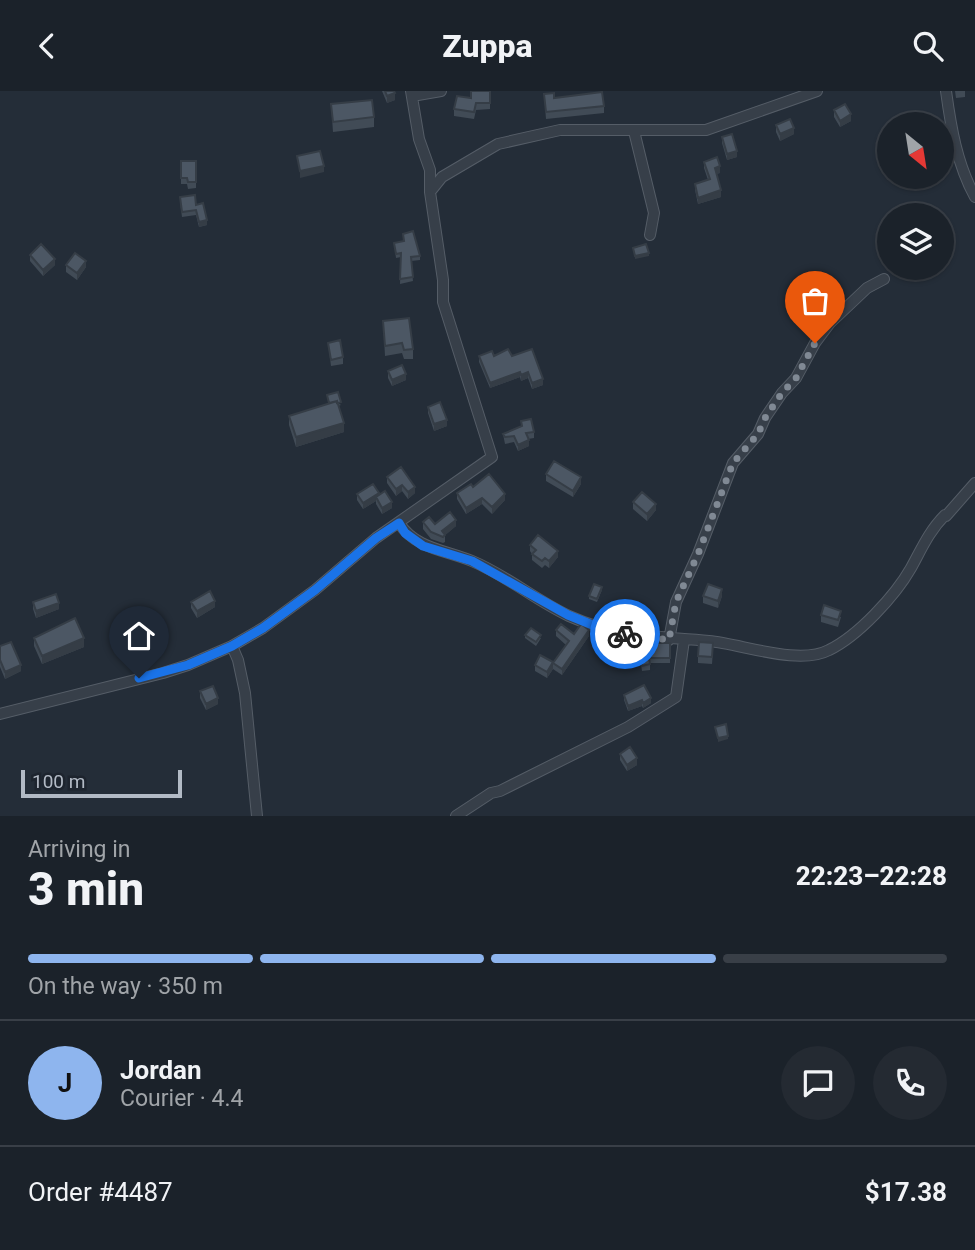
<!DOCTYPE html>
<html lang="en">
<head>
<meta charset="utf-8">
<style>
	:root { --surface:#1b222a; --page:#242a32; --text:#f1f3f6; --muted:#a0a4a8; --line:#393f47; --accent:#8eb5ee }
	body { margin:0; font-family:Roboto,sans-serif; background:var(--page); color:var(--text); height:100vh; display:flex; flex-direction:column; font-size:26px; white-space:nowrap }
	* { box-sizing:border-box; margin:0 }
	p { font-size:23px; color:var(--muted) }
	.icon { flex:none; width:38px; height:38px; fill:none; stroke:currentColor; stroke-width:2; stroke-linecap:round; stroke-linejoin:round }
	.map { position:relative; height:725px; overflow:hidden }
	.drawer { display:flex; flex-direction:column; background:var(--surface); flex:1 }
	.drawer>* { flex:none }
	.needle { width:46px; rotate:150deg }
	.tools { position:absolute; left:877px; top:21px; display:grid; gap:14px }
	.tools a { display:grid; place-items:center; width:77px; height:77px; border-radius:50%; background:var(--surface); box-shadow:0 2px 5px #0004,0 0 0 2px var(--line); font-size:35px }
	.scale { position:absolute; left:21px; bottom:18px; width:161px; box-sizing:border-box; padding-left:7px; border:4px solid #b2bac5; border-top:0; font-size:19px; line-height:24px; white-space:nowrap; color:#b2bac5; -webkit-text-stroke:5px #1d242e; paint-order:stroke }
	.pin { position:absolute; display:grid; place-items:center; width:60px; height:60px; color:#fff; margin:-72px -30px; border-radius:50% 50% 50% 0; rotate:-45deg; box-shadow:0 0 7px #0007 }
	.pin .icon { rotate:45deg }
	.courier { position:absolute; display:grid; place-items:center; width:70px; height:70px; margin:-35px; border:5px solid #1a73e8; border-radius:50%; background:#fff; color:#222; box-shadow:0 2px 9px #0007 }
	.headline em { font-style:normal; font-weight:800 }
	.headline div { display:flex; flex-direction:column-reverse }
	.headline { display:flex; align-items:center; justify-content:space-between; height:119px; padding:0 28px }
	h1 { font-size:46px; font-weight:800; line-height:52px }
	.bar { display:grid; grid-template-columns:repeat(4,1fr); gap:10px 7px; align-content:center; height:84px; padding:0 28px }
	.bar i { height:9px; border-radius:5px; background:var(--line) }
	.bar .active { background:var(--accent) }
	.bar p { grid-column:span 4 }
	.line { display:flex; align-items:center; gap:18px; padding:0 28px; border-top:2px solid var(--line) }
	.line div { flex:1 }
	.round { display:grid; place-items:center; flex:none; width:74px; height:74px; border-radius:37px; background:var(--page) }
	header { display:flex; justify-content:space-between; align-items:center; height:91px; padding:0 28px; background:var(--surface); font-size:32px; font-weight:800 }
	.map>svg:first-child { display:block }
</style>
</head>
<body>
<header><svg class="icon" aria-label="back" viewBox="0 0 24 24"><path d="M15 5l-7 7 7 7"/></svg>Zuppa<svg class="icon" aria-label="search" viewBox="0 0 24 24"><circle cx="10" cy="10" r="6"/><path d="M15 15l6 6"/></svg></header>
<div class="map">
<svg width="975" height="725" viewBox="0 0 975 725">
	<rect width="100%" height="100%" fill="#242d38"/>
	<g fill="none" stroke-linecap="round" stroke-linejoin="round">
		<defs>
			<path id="street" d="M411,0L419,48L430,79V101
				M946,0C951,37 957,73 975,106
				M412,5L441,0
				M634,40L654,122L650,144
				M946,425L975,392
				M399,432C416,458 445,459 472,470C506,484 535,509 569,525C618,547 658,545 709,550C742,553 799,575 829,559C858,545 895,505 911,477C921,459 929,440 945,424
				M669,549L676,511L698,463L733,372L758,343L765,327L782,302L796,287L815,252L830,232L867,197L884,188
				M232,555L263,537L315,499L376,447L492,366L443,211V189L430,101L442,86L498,53L560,39H706L817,0
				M0,623L163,582L188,574L232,555L238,569L245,602L257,725
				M456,725L491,702L500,700L628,636L676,606L684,549"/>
		</defs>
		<use href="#street" stroke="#555d67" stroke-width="12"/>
		<use href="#street" stroke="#373f49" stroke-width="10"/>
	</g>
	<path fill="#414b56" d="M382,0H394L395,9L387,12Z
		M490,0V18L476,19L474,28L454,25V18L471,7Z
		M955,0H965V6L956,7Z
		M544,3L554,7L604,15V22L546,28Z
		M331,13L374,26V36L333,41Z
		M834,19L851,30L840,36L834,26Z
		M776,34L794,43L780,50L776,41Z
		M722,46L737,66L727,69L722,52Z
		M181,70H196V97L188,98L187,93H181Z
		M704,71L720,82L716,83L721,106L698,113L695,99V93L708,89L704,77Z
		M180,111L196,114L207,134L199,136L196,124L182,126Z
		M403,143L420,165V169L411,170L413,190L400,193L401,166L396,167L394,152L403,150Z
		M30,164L55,174L43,185L30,170Z
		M66,174L86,176L77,189L66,181Z
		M383,230L413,258V268H404L402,262L385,265Z
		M328,252L343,266V273L331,275Z
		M479,265H512L543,294L532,298L528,287L521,290L520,286L490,297L479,271Z
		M388,280L406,289L392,295L388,287Z
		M327,304L341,314L338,315L344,341L296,356L289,334V325L329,313Z
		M428,316L447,335L434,340L428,322Z
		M521,330L534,341V347L528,348L529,355L518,360L514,351L505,353L503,343L521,335Z
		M546,383L581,393L573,406L546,390Z
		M387,386L415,402L408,408L402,400L396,405L387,392Z
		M473,396L505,409L492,423L482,413L466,423L457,408V402Z
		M357,403L379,404L392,417L382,423L376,413V410L363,418L357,409Z
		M633,411L656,419L647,430L633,418Z
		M423,431L435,433L456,435L445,444V451L443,452L431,448L423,438Z
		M530,454L558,466L549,477L545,474L542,477L532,469V463L530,460Z
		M602,499L597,511L589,508V505Z
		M703,505H722L718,517L703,512Z
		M33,511L59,518L36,527L33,518Z
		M191,511L215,516L197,527L191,517Z
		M821,524L841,526L838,536L821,531Z
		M556,539L574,543L589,545L562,584L553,578V572L566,554L556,545Z
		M148,541L165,552L154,559L148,547Z
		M525,544L541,547L536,555L525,547Z
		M34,547L84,556L42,573L34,555Z
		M670,552V572H650V579L642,580L639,559Z
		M0,555L21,580L5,588L0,576Z
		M713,559L712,573L698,572V565Z
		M535,574L553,578L547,587L535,580Z
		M200,600L218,613L206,619L200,607Z
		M624,604L651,612L643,617L642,615L628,620L624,609Z
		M620,663L637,674L627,680L620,669Z"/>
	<path fill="#353d46" d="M395,2V9L387,12V5Z
		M851,23V30L840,36V30Z
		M794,37V43L780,50V43Z
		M737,60V66L727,69V63Z
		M324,75V81L300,87V80Z
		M720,75V82L715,83V77Z
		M721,99V106L698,113V107Z
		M207,129V134L199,136V131Z
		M649,162V165L635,168V165Z
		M55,168V174L43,185V179Z
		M86,170V176L77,189V182Z
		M520,281V286L490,297V292Z
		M528,281V287L521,290V284Z
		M406,283V289L392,295V289Z
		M543,288V294L532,298V292Z
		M447,329V335L434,340V333Z
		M344,332V341L296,356V346Z
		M529,349V355L518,360V354Z
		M581,386V393L573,406V400Z
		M402,394V400L396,405V398Z
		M415,396V402L408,408V401Z
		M379,402V408L376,406V410L363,418V412Z
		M505,403V409L492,423V416Z
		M482,407V413L466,423V417Z
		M392,411V417L382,423V417Z
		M656,413V419L647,430V423Z
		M456,429V435L442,447V440Z
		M558,460V466L549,477V470Z
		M722,498V505L718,517V510Z
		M215,510V516L197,527V520Z
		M59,512V518L36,527V520Z
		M589,539V545L562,584V578Z
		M165,546V552L154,559V552Z
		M84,547V556L42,573V565Z
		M553,571V578L547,587V581Z
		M21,574V580L5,588V581Z
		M218,607V613L206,619V613Z
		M651,607V612L643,617V612Z
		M642,609V615L628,620V615Z
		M728,645V648L718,651V647Z
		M637,667V674L627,680V674Z"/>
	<path fill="#4c5764" stroke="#353d46" stroke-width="2" d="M385,0H394L395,2L387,5Z
		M471,0H490V12H476L474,21L454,18L457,5L471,7Z
		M602,1L604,15L546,21L544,3L554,2V7Z
		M372,9L374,26L333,31L331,13Z
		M845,13L851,23L840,30L834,19Z
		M790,28L794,37L780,43L776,34Z
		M732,43L737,60L727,63L722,46Z
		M320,60L324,75L300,80L297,65Z
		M717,66L720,75L715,77L721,99L698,107L695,93L710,88L704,71Z
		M181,70H196V91H188L187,87H181Z
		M195,104L196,114L203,112L207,129L199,131L196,119L182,121L180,106Z
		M413,140L420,165L411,166L413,186L400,188L401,162L396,163L394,152L404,150L403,143Z
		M41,153L55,168L43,179L30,164Z
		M646,153L649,162L635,165L633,157Z
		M75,162L86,170L77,182L66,174Z
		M409,227L413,258L404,259L402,252L385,255L383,230Z
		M340,249L343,266L331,269L328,252Z
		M508,258L512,265L532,258L543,288L532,292L528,281L521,284L520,281L490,292L479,265L492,260L494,265Z
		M402,274L406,283L392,289L388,280Z
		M338,301L341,311L337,312V310L329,312L327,304Z
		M337,310L344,332L296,346L289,325Z
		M440,311L447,329L434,333L428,316Z
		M531,328L534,341L526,342L529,349L518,354L514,345L505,346L503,343L522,335L521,330Z
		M554,370L581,386L573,400L546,383Z
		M401,376L415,396L408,401L402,394L396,398L387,386Z
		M489,383L505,403L492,416L482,407L466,417L457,402L471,393L473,396Z
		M373,393L379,402L363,412L357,403Z
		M385,400L392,411L382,417L376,406Z
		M642,401L656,413L647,423L633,411Z
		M450,421L456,429L442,440L445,444L443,446L431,441L423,431L429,426L435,433Z
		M538,444L558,460L549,470L545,467L542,470L532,463L536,459L530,454Z
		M594,493L602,496L597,508L589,505Z
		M708,493L722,498L718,510L703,505Z
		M210,500L215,510L197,520L191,511Z
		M56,503L59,512L36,520L33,511Z
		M824,514L841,520L838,529L821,524Z
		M75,527L84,547L42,565L34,547Z
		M561,533L574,543L581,533L589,539L562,578L553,572L569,550L556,539Z
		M159,534L165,546L154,552L148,541Z
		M531,537L541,544L536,551L525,544Z
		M11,551L21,574L5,581L0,569V555Z
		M699,551L713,552L712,566L698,565Z
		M653,552H670V567H649L650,573L642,575L639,559L653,557Z
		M540,564L553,571L547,581L535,574Z
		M644,594L651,607L643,612L642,609L628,615L624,604Z
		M213,595L218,607L206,613L200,600Z
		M726,633L728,645L718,647L715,636Z
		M630,656L637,667L627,674L620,663Z"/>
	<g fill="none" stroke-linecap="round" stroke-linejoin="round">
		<path stroke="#808994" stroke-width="7" stroke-dasharray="0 12.6" d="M625,543L669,549L676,511L698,463L733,372L758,343L765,327L782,302L796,287L815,252"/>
		<path stroke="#1a73e8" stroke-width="9" d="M139,587L188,574L232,555L263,537L315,499L376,447L399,432L405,442L423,455L472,470L568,524L595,535L625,543"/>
	</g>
</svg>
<div class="tools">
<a><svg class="needle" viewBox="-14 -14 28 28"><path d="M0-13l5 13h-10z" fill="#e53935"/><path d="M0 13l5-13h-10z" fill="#a0a4a8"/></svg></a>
<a><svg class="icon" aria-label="layers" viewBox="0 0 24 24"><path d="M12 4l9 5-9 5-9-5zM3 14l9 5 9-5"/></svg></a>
</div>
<div class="scale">100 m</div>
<div class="pin" style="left:815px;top:252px;background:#ea580c"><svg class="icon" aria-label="bag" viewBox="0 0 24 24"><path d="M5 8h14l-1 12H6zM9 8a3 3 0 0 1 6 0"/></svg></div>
<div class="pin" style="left:139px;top:587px;background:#1f2937"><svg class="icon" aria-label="home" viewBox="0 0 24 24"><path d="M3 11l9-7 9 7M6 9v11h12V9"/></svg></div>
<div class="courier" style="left:625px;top:543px"><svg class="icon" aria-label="bike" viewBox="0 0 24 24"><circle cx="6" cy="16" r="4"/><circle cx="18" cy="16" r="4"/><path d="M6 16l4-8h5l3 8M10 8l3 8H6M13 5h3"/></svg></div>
</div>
<section class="drawer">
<div class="headline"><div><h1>3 min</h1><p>Arriving in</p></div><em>22:23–22:28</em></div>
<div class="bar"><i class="active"></i><i class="active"></i><i class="active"></i><i></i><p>On the way · 350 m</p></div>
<div class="line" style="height:126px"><b class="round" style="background:var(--accent);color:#111">J</b><div><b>Jordan</b><p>Courier · 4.4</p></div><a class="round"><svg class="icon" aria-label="chat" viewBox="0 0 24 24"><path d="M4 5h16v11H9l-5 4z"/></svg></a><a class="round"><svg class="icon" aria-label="phone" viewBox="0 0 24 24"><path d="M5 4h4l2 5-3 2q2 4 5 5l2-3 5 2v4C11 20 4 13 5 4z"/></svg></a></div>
<div class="line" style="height:91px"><div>Order #4487</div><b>$17.38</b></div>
</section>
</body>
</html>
